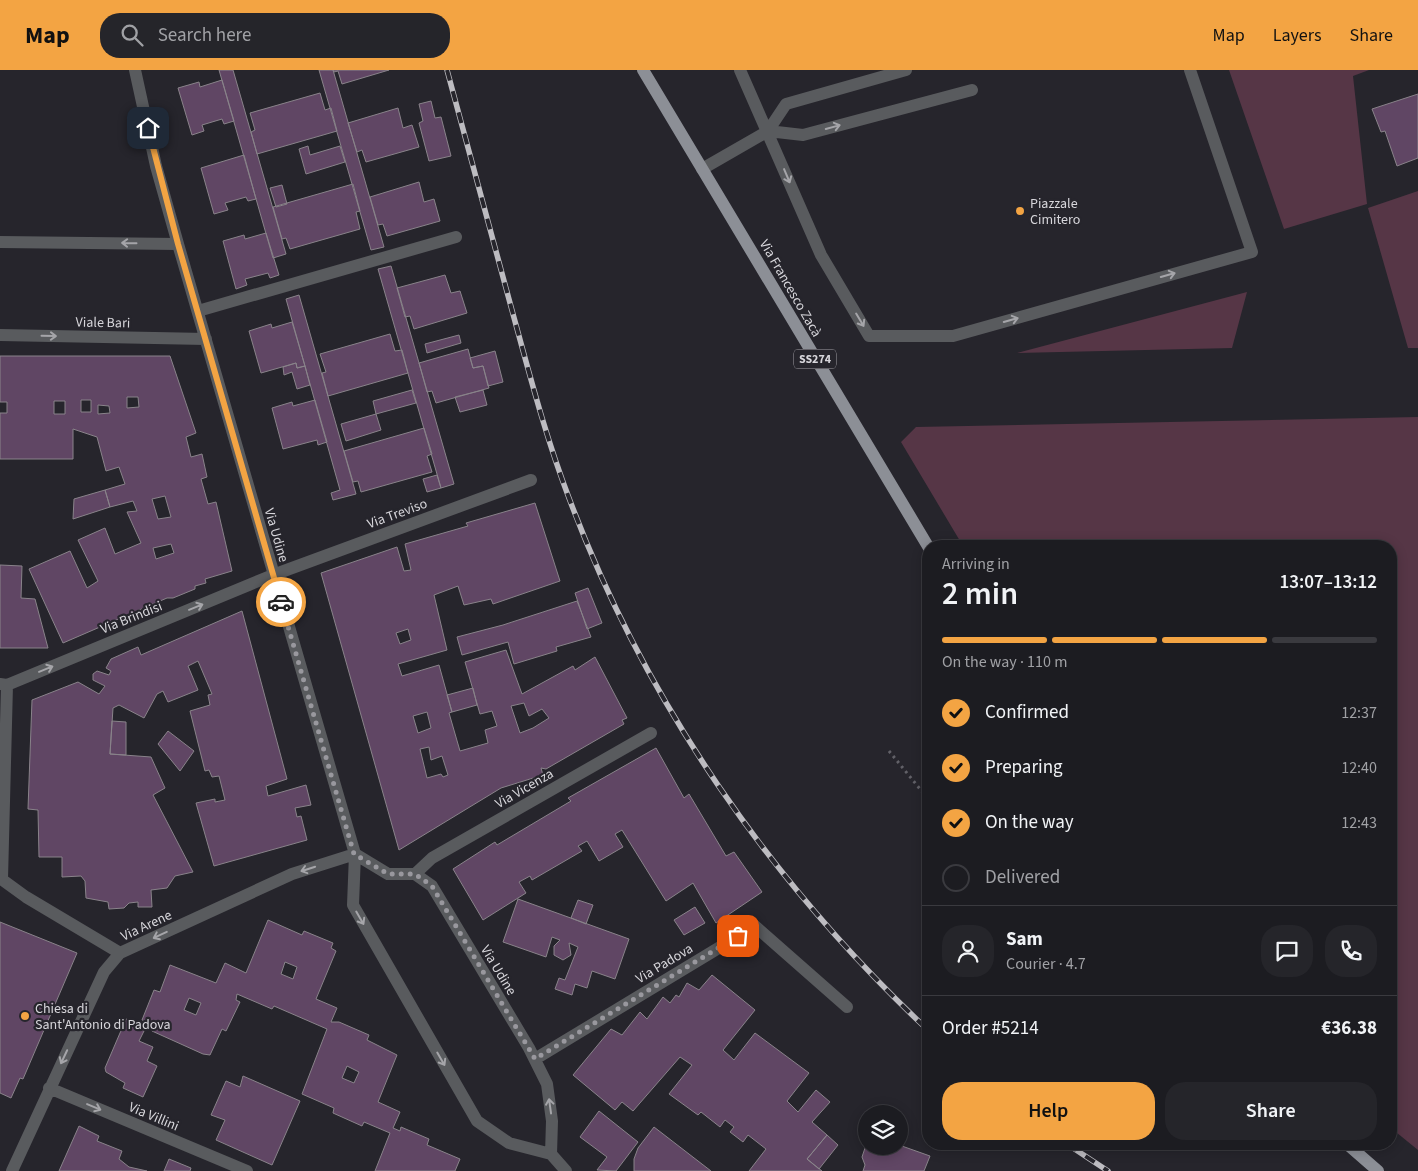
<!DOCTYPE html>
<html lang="en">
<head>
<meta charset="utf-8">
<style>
	:root { --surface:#1c1c21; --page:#25252a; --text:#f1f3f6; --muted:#a0a1a5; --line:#3a3a3f; --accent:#f3a443 }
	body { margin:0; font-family:"Source Sans 3",sans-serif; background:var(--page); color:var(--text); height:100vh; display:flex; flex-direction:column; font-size:19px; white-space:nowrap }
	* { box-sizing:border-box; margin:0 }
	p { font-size:16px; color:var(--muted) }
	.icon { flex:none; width:28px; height:28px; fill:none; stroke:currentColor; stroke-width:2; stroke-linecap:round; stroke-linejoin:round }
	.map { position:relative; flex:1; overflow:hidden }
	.panel { position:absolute; left:922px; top:470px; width:475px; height:610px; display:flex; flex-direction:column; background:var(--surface); border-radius:20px; box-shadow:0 2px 12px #0003,0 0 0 1px var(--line) }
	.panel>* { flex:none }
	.controls { position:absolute; left:858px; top:1035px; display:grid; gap:10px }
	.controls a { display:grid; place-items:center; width:50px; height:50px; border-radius:50%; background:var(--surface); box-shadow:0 2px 12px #0003,0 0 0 1px var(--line); font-size:25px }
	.pin { position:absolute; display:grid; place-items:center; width:42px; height:42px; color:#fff; margin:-21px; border-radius:10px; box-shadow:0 2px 8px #0006 }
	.courier { position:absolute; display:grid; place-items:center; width:50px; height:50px; margin:-25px; border:4px solid #f3a443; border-radius:50%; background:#fff; color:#222; box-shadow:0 1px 6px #0007 }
	.headline em { font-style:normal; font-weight:600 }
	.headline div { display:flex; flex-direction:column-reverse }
	.headline { display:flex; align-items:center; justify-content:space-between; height:85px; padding:0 20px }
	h1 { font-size:32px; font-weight:600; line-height:38px }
	.bar { display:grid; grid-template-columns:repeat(4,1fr); gap:8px 5px; align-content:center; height:60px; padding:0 20px }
	.bar i { height:6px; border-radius:4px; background:var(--line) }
	.bar .active { background:var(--accent) }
	.bar p { grid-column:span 4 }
	.line { display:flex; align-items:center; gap:12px; padding:0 20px; border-top:1px solid var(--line) }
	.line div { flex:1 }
	.round { display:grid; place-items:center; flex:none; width:52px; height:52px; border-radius:20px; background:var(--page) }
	ol { padding:0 20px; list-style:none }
	li { display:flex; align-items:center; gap:15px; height:55px }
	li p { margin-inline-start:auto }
	li .icon { padding:5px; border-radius:50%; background:var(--accent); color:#111; stroke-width:4 }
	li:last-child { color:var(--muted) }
	li i { width:28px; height:28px; border:2px solid var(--line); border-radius:50% }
	.action { display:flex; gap:10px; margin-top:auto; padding:10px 20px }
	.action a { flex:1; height:58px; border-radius:20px; background:var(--accent); color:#111; font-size:20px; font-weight:600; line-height:58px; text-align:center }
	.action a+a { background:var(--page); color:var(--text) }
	header { display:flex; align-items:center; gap:30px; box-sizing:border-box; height:70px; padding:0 25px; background:var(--accent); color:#111 }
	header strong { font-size:24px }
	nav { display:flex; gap:28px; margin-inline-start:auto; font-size:18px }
	.search { width:350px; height:45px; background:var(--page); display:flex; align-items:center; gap:12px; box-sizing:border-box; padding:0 18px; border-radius:20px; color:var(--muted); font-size:19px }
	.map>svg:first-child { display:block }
</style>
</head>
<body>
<header>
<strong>Map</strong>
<div class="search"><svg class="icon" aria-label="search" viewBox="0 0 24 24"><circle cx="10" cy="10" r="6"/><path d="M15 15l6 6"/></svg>Search here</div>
<nav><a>Map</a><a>Layers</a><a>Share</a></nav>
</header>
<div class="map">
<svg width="1418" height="1101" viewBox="0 0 1418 1101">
	<rect width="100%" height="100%" fill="#26252c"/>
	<path fill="#563646" d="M1229,0H1369L1353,6L1367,134L1284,159Z
		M1418,121V278H1408L1368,138Z
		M1247,222L1232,278L1017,283Z
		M1418,347V1080L1391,1058V476H963L901,372L916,357Z"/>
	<path fill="#604664" stroke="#89838a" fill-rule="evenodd" d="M219,0H233L286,184L273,188Z
		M319,0H333L384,177L371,180Z
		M333,0H389L342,14L338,1L334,2Z
		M222,10L234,51L224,54L222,49L202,55L204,61L192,65L178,18L199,12L200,17Z
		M320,23L325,40L331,38L337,61L257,84L251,62L255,60L250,43Z
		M1418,24V88L1397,96L1385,61L1381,62L1372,39Z
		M431,31L435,48L441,47L451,86L429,91L419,53L423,51L419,34Z
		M398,38L403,58L412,55L419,77L366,92L362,80L357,82L348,53Z
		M308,76L310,85L340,76L345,92L306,104L299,79Z
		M244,85L256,129L248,131L246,127L225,133L228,140L214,144L201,98Z
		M419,112L424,132L434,129L440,151L387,166L383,154L378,155L370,127Z
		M353,114L360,141L356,142L360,159L290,179L286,168L282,169L273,137Z
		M282,115L287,134L276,137L270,118Z
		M266,163L279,205L270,208L268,203L245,209L247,215L236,219L223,171L244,165L245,169Z
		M391,196L454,414L441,418L378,199Z
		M445,205L451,223L460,221L467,243L414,259L410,246L405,247L397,218Z
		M299,225L356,424L333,430L331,423L340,420L286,229Z
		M292,252L305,296L297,298L296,293L261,303L249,261L271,254L272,258Z
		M390,264L395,281L402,280L408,303L328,326L322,303L326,302L320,284Z
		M459,265L461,273L427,283L425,274Z
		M468,279L473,298L483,296L489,318L436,333L432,321L427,322L419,293Z
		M495,281L503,312L488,316L483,296L473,298L470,288Z
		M0,286H170L196,363L186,367L191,387L202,384L207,407L201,409L208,434L216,432L232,501L205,509L206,513L195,516V519L173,528H167L63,573L29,499L70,481L87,518L98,511L78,470L105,458L115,484L141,473L127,442L137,441L133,431L110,437L105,420L125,414L119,397L106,401L97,367L73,359V389H0V343H7V332H0ZM127,327H138L139,337L127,338ZM81,330H91V342H81ZM54,331H65V344H54ZM98,335L109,336L110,343L98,344ZM165,426L171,447L158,449L152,429ZM171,474L174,483L156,489L153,478Z
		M296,293L297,298L305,296L310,315L297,319L292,302L284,305L283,297Z
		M412,320L416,333L376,344L373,331Z
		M483,320L487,335L460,342L455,327Z
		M315,330L327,372L318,375L317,370L283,379L272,338L292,332L293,336Z
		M376,344L381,360L346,371L341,354Z
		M424,358L432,384L427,386L432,402L361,422L358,411L353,412L344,381Z
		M437,405L441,418L427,422L423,409Z
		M105,420L110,437L73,449L74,429Z
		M535,433L560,511L493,534L491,529L464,535L458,516L434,525L447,580L398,594L402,606L439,595L452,642L449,643L460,681L488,673L485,660L497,656L492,641L480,644L465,592L506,580L522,624L573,596L575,600L595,587L627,648L622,650L624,654L546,699L541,698L543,705L501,718L399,780L321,503L397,477L404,501L411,500L405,474L468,456L466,453ZM408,559L411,570L400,574L396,563ZM524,633L529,646L542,639L549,648L533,658L520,663L511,636ZM427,642L431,658L418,663L413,646ZM429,677L431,690L442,686L448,705L443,707L441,704L427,708L420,679Z
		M0,495L22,496L21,528L35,529L48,578H0Z
		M588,518L602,553L587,559L575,523Z
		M577,531L591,567L556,577L557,581L514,594L508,572L462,585L457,567L503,555Z
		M242,541L287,709L266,716L268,726L306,715L311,735L295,738L297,747L301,746L307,770L214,796L196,733L215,729V732L225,730L219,706L212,707L209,700L205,701L190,641L210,635L208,625L212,624L198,591L188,596L198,620L168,632L163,621L157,624L144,648L119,635L113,638L110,684L151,687L165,718L153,725L193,802L175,806L167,818L151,820L152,837H138V832L129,833L124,838L109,839L108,832L86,828L85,811L81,806L62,807V787H39L38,740L28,739L32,630L78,612L99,624L105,616L93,610V604L97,601L109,605L111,601L106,598L111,589L138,577L141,585Z
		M473,618L477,635L452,642L447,625Z
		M112,651L126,652V685L110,684Z
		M168,661L194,681L180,701L158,674Z
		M656,678L684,728L689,724L726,786L734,782L762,822L716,853L693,813L666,831L622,760L615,764L623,777L599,791L587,771L578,776L582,781L532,810L530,806L519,812L526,823L483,850L453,799L495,772L497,775L571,731L568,728Z
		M518,829L629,869L615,909L592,901L587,918L575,914L572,925L555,919L559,908L565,910L578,877L569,873L571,885L563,890L554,885V876L560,870L552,867L546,887L503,872Z
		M578,830L593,835L586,854L571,848Z
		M695,837L705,853L684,865L674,850Z
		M268,850L302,865L304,861L333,873L331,878L336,881L316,929L337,938L331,952H339L369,965L367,970L397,985L378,1032L400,1042L393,1058L400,1061L401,1057L429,1069L427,1075L460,1089L455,1101H375L390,1063L364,1052L362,1056L333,1043L334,1038L302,1024L327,959L274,936L272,939L237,924L236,930L240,932L226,961L222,959L210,985L203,984L152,961L154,955L142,950L154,920L160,922L170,895L216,913L225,893L246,903ZM285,892L297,897L293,909L281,904ZM189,928L201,933L196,945L184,940ZM347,996L359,1002L354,1013L342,1008Z
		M0,852L77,883L23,1009L20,1008L11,1028L0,1023Z
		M712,905L755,940L723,980L734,990L755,963L809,1003L787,1031L798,1042L816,1020L830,1032L812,1052L827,1065L807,1089L822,1101H749L766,1079L748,1065L743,1072L730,1062L734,1057L725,1050L720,1057L701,1042L698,1045L669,1024L692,995L680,987L633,1041L622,1032L615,1040L573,1005L611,959L622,965L640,942L647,949L663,927L670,933L676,925L679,927L687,913L699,920Z
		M126,949L146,957L139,971L153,977L147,991L157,996L143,1027L123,1018L125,1013L106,1002L105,998Z
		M243,1006L300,1031L272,1095L216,1070L225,1050L211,1045L226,1011L240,1017Z
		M599,1041L638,1072L616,1101L597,1100L607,1087L580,1067Z
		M79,1056L99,1066L97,1071L122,1081L119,1089L129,1097L147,1101H59Z
		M654,1057L711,1101H634V1089L638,1078Z
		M827,1065L838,1075L819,1099L807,1089Z
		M866,1075H899L930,1086L924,1101H863L865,1095L862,1087Z
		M169,1089L191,1098L190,1101H164Z"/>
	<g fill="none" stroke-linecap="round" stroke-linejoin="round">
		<path stroke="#626168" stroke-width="3" stroke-dasharray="2.5 4" stroke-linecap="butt" d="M889,681L929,730"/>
		<path stroke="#595b5e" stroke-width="12" d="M135,0L156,96L178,174L355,784L353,835L477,1051L509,1073L551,1084L566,1101
			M740,0L821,185L869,266H953L1252,182L1190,0
			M768,61L803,65L972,20
			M702,99L768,61L786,34L906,0
			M0,172L178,174
			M198,241L456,167
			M0,265L206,269
			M0,614L7,615L273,505L531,410
			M355,784L388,804H415L432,816L529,978L547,1014L552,1051L551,1084
			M415,804L432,788L651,663
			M0,808L26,827L120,883
			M2,809L7,615
			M535,989L755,856L847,937
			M49,1018L247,1101
			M12,1101L104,902L120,883L292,804L355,784"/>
		<path stroke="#8c8f96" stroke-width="12" d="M643,0L929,478
			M1347,1074L1378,1101"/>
		<defs>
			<path id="rail" d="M447,0C469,81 491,163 513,244C530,306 546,368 569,428C645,632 771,813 929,961
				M1067,1074L1108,1101"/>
		</defs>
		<use href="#rail" stroke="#bdbcc1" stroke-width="5.5"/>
		<use href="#rail" stroke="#26252c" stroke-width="4" stroke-dasharray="11" stroke-linecap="butt"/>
	</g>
	<defs><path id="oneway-shaft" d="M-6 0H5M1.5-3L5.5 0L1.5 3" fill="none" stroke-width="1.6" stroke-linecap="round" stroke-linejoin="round" transform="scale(1.25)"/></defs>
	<g stroke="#a5a5a9">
		<use href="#oneway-shaft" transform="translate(833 57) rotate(-15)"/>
		<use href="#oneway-shaft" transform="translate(787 106) rotate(67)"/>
		<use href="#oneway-shaft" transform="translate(129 173) rotate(-179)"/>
		<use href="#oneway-shaft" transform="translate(1168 205) rotate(-16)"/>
		<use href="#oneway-shaft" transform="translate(860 250) rotate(59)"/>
		<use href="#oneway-shaft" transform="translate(1011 250) rotate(-16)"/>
		<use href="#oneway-shaft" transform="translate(49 266) rotate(1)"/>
		<use href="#oneway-shaft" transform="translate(196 537) rotate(-22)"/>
		<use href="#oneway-shaft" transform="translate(46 599) rotate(-22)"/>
		<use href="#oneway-shaft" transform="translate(308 799) rotate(162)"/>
		<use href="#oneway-shaft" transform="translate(360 848) rotate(60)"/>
		<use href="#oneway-shaft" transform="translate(160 865) rotate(155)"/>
		<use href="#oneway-shaft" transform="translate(64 987) rotate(115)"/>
		<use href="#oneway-shaft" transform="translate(441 989) rotate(60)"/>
		<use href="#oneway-shaft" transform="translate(550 1036) rotate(-98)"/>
		<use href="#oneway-shaft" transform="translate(94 1037) rotate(23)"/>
	</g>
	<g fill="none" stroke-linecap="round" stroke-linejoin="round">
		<path stroke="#99989e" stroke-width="5" stroke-dasharray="0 9" d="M281,532L354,784L388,804H415L432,816L535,989L738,866"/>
		<path stroke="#f3a443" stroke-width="6" d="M148,58L178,174L281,532"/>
	</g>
	<g fill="#f3a443" stroke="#26252c" stroke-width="2">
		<circle cx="1020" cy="141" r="5"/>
		<circle cx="25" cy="946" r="5"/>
	</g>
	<g text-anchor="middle" stroke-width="4.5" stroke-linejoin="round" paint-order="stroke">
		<rect fill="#26252c" stroke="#a2a1a6" stroke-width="1" x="794" y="279.5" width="42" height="19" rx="4"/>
		<g font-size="12" font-weight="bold" fill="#d7d6db">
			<text x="815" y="293">SS274</text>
		</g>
		<g font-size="14" fill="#d7d6db" stroke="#26252c" text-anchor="start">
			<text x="1030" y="138">Piazzale<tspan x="1030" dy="16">Cimitero</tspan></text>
			<text x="35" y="943">Chiesa di<tspan x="35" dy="16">Sant'Antonio di Padova</tspan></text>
		</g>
		<g font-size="14" fill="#d7d6db" stroke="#26252c">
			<text transform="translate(791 218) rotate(60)" y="5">Via Francesco Zacà</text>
			<text transform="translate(103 252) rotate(1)" y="5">Viale Bari</text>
			<text transform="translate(397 443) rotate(-20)" y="5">Via Treviso</text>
			<text transform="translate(277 465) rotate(74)" y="5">Via Udine</text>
			<text transform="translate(131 547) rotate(-22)" y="5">Via Brindisi</text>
			<text transform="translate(524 718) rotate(-30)" y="5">Via Vicenza</text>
			<text transform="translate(146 855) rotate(-25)" y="5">Via Arene</text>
			<text transform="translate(664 893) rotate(-31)" y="5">Via Padova</text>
			<text transform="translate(499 900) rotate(59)" y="5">Via Udine</text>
			<text transform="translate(154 1046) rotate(23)" y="5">Via Villini</text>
		</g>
	</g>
</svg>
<div class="controls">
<a><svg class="icon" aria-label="layers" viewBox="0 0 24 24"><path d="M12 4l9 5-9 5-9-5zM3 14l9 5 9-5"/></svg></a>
</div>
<div class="pin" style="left:738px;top:866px;background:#ea580c"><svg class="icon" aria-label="bag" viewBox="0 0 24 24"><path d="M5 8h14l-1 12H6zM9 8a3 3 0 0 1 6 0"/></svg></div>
<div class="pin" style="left:148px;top:58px;background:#1f2937"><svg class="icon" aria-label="home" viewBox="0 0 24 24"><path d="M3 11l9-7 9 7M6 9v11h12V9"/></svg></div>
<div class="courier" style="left:281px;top:532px"><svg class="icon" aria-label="car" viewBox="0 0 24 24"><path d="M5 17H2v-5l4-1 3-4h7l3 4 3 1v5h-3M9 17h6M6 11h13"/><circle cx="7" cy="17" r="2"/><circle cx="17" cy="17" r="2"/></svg></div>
<section class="panel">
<div class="headline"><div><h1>2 min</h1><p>Arriving in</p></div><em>13:07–13:12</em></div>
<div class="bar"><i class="active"></i><i class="active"></i><i class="active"></i><i></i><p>On the way · 110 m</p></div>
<ol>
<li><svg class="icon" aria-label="check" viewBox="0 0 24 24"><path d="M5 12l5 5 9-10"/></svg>Confirmed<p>12:37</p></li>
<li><svg class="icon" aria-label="check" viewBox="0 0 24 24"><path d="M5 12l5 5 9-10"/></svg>Preparing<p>12:40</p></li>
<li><svg class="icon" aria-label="check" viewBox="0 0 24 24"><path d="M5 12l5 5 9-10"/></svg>On the way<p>12:43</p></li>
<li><i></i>Delivered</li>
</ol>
<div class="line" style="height:90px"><a class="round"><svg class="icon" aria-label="person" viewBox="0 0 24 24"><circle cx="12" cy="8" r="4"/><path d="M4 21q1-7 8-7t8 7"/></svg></a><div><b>Sam</b><p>Courier · 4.7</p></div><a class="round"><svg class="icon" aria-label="chat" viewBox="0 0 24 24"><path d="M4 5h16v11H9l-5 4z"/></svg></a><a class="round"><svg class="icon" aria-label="phone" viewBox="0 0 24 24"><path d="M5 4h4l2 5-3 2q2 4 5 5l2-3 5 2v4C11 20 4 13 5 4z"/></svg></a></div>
<div class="line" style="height:65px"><div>Order #5214</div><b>€36.38</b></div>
<div class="action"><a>Help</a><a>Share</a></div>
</section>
</div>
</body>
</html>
